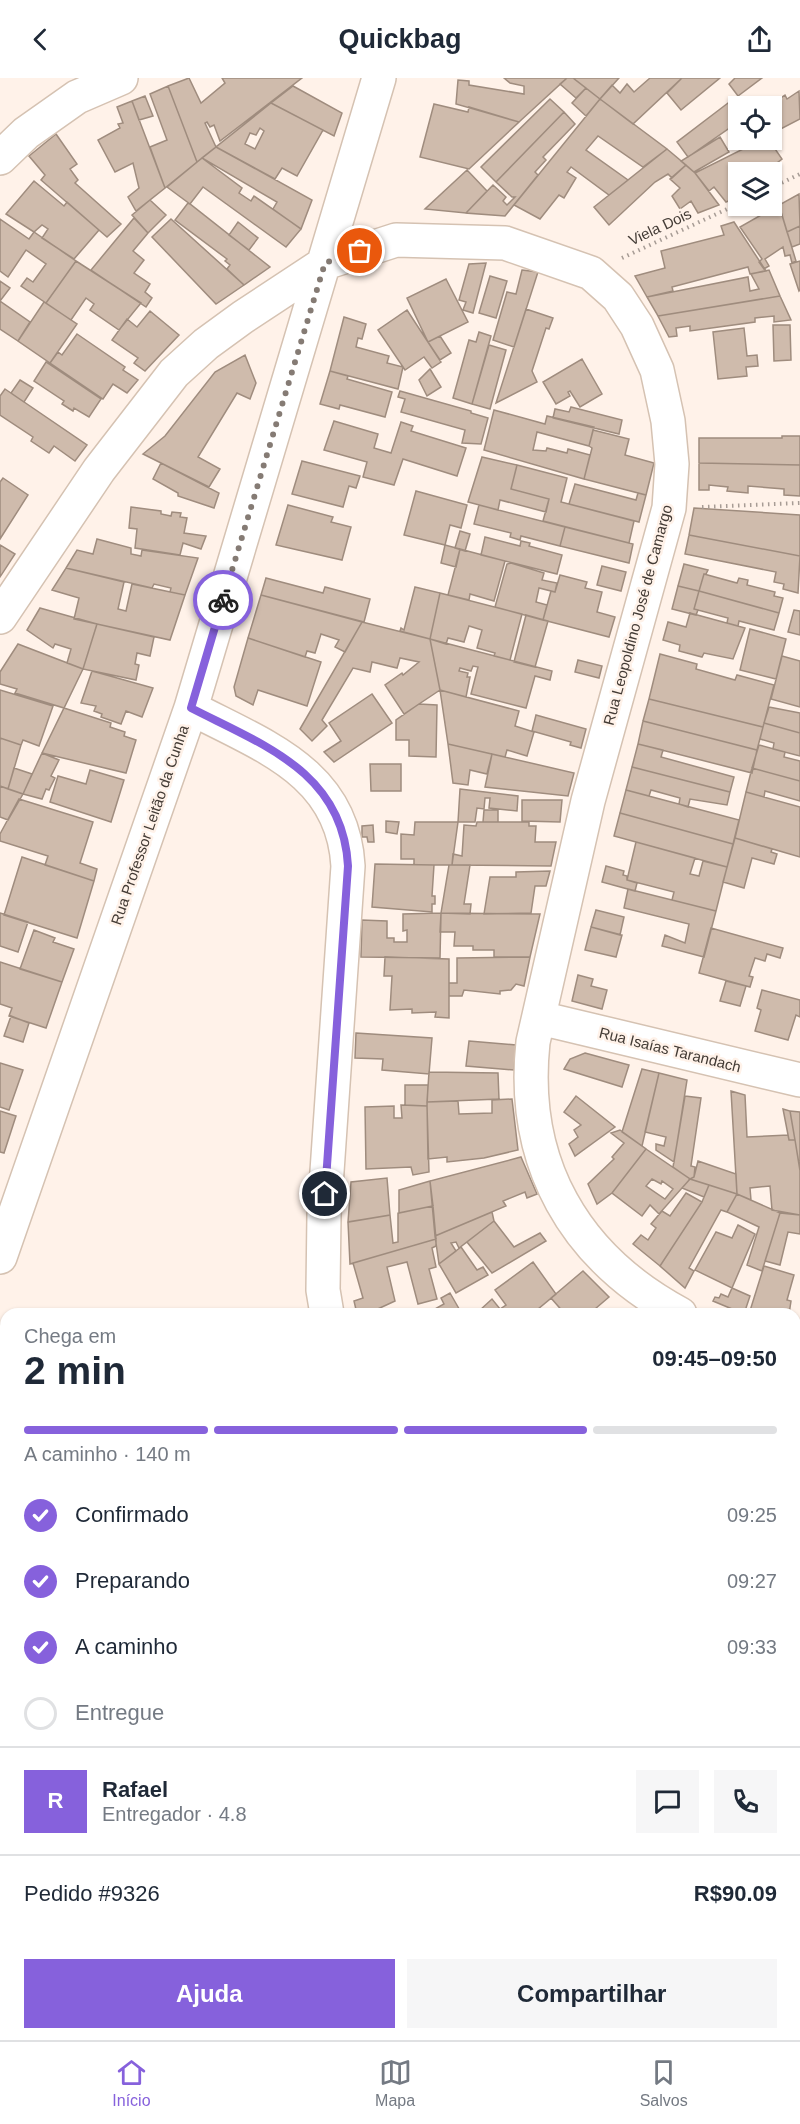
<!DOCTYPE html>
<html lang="pt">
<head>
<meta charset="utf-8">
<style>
	:root { --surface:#fff; --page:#f6f6f7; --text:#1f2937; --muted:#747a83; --line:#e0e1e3; --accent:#8661dc }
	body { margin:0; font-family:Helvetica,sans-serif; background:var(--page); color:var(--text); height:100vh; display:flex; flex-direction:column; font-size:22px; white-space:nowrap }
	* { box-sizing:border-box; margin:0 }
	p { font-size:20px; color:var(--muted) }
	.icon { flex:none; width:33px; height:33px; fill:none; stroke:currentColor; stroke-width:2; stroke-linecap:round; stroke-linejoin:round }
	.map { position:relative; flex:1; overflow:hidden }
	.details { position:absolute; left:0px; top:1230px; width:801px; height:732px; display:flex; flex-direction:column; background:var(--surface); border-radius:18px 18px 0 0; box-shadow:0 2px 4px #0004 }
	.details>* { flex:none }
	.tools { position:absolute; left:728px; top:18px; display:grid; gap:12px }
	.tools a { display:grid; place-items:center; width:54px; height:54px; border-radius:0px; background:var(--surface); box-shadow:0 2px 4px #0004; font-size:30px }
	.pin { position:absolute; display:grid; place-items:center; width:51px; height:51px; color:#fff; margin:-26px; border:3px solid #fff; border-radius:50%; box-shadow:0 2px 6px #0007 }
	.courier { position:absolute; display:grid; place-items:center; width:60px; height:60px; margin:-30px; border:4px solid #8661dc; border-radius:50%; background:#fff; color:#222; box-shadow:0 2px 8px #0007 }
	.head em { font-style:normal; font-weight:700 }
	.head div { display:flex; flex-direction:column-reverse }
	.head { display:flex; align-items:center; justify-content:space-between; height:102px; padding:0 24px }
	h1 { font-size:39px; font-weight:700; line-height:45px }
	.bar { display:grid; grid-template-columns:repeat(4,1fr); gap:9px 6px; align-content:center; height:72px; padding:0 24px }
	.bar i { height:8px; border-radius:4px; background:var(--line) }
	.bar .on { background:var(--accent) }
	.bar p { grid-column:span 4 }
	.line { display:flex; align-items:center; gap:15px; padding:0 24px; border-top:2px solid var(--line) }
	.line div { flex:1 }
	.round { display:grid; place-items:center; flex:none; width:63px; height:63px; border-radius:0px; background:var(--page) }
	ol { padding:0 24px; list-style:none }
	li { display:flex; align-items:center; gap:18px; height:66px }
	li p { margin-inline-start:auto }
	li .icon { padding:6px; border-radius:50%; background:var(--accent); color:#fff; stroke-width:4 }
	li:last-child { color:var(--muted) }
	li i { width:33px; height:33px; border:3px solid var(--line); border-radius:50% }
	.primary-button { display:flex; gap:12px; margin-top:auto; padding:12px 24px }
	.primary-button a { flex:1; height:69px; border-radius:0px; background:var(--accent); color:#fff; font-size:24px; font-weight:700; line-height:69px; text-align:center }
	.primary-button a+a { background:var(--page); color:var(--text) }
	header { display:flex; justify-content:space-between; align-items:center; height:78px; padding:0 24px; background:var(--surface); font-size:27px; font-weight:700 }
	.menu { display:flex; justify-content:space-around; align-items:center; height:84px; border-top:2px solid var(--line); background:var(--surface); font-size:16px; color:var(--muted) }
	.menu a { display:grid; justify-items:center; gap:3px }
	.menu .on { color:var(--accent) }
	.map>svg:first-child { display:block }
</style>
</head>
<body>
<header><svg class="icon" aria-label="back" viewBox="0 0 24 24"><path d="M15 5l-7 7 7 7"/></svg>Quickbag<svg class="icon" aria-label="share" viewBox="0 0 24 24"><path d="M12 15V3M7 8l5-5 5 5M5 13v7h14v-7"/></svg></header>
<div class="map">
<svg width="800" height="1962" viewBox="0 0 800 1962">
	<rect width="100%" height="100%" fill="#fff2e9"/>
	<path fill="#ffc799" d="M6,1686V1879L0,1875V1687Z"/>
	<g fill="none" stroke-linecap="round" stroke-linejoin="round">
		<path stroke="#a6e8f6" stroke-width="9" d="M0,1948H6
			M241,1959L295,1962"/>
	</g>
	<path fill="#cfbbac" stroke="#9f8c7e" stroke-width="1.5" fill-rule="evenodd" d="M189,0L201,25L225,5L222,0H302L220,63L214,47L210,49L207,44L205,45L216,69L197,84L168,8Z
		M504,0H567L519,44L456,26L458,2L469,3V7L524,16V8L510,5Z
		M567,0H573L586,10L576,20L560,6Z
		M573,0H619L600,21Z
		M650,0H682L633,46L600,21L612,7L620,15L627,6L634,14Z
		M682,0H720L681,32L667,15Z
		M735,0H762L738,18L729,6Z
		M168,8L197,84L165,110L150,69L167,62L150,16Z
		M293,8L342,35L334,58L271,25Z
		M586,10L600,21L586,38L572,25Z
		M799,13L800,41L771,56V28H768L785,17L787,21Z
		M145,18L153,38L139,42L132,23Z
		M550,21L564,34L496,104L481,89Z
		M600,21L667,71L643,89L598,58L586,72L628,102L609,117L571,89L567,94L576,100L564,120L559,117L540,141L514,127Z
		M732,22L738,31V44L688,79L677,64Z
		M132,23L165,110L136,133L128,119L139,110L133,85L115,94L98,62L120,50L118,46L123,45L117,29Z
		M271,25L323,52L297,98L282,90L275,101L216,69ZM260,50L264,53L255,71L245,66L250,55L256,57Z
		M434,26L468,34L469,29L519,44L469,91L420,79Z
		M564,34L575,46L543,79L546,82L535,94L538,97L505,138L466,135L493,107L506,119L503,123L507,127L515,119H512L496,104Z
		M56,56L77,86L70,91L78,102L75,105L121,146L107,159L41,102L45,97L29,78Z
		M720,59L729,74L694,94L681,83Z
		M761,62H769L782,81L765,94H738V119L726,124L714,109L709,113L695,95Z
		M216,69L312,122L301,151L273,131L277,124L202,80Z
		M667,71L686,87L672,100L668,96L655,104L609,147L594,129Z
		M202,80L242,110L239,115L251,123L254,118L301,151L286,169L203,109L190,126L167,109Z
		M686,87L695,95L719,127L698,135L691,123L680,131L672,118L680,110L670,101Z
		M467,92L487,113L466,135L425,131Z
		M34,103L64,128L67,124L99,152L74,181L42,160L48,151L42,147L34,154L6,136Z
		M799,116L800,148L787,154L779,127Z
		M150,122L166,137L148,155L132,137Z
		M188,125L190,126L270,189L244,207L227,191L230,187L225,183L227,181L175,142Z
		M779,127L796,183L792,185L790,177L785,178L783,169L765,181L769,188L764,191L759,184L762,181L740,149Z
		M134,140L148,155L133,173L144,182L134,195L150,206L145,214L152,220L146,229L91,192Z
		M0,141L29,161L34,154L76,183L46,225L21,208L27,200L33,204L46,186L26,172L8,199L0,193Z
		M171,141L244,207L216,226L152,159Z
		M238,144L258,160L249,172L229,157Z
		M734,144L766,193L750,196L748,189L672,209L673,213L647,219L635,198L665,190L661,173L724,157L721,148Z
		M800,148V166L792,169L787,154Z
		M76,183L141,225L119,252L90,232L94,226L86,220L71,242L46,225Z
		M800,183V212L799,213L790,186Z
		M486,185L473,235L463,232L466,224L459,222L469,186Z
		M522,192L538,194L514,269L493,262L507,214L516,216Z
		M769,192L780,218L658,238L647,219L748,199L750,213L759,211L751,196Z
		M490,198L507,203L496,240L479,235Z
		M446,201L468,244L428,264L407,220Z
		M0,203L10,210L0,223L30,244L18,263L0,251Z
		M780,218L791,242L774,244V238L755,240V244L690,253V248L676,250L677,258L669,259L658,238Z
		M44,224L77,246L50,285L18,263Z
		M526,231L553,240L549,251L546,250L532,293L537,304L496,325Z
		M407,232L441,284L432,290L424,279L405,292L378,252Z
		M150,233L179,257L145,293L134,285L138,280L112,262L127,241L137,249Z
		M344,239L366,246L362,261L358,260L356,269L389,278L387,285L403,289L398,311L330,293Z
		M773,247H790L791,282L774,283Z
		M744,250L747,278L757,277L758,288L746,289L747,298L718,301L713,254Z
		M479,254L491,258L472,326L453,320L469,262L476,264Z
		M77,256L125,289L123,292L138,302L127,315L113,306L103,321L50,285L58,274L62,277Z
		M440,258L451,275L440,282L428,264Z
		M489,267L506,272L490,331L472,326Z
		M245,277L256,305L250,321L237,315L198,379L220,391L209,409L143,376L165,358L215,294Z
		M582,281L602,316L580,329L570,313L568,314L570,318L556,326L543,304Z
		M46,284L101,321L89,339L74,330L73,333L62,326L64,323L34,303Z
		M430,291L441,309L427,318L419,302Z
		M330,293L348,298L347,301L392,314L385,339L340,327L339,331L320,326Z
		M20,302L33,310L24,324L11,315Z
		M5,311L87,367L75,383L54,368L49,375L31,363L33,359L0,337V318Z
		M400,313L471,333V335L488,340L481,366L462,365L465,352L401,334L405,321L398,319Z
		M571,329L622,342L619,356L553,340L555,331L569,334Z
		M494,332L545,346L547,338L594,349L589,368L537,354L533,372L546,373L547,370L567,375L568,371L590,377L584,401L484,372Z
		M334,343L378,356L374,370L391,375L401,344L413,348L411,353L466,370L457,398L403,381L394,407L363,399L367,384L324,372Z
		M593,352L629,361L625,377L654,385L646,417L584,401L592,370L589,368Z
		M782,358H800V387L699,385V360H782Z
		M482,379L517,387L511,411L549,421L546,434L500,422L498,432L468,424Z
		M302,383L360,398L356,410L349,408L343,429L292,416Z
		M161,385L219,415L214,430L178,418V415L153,401Z
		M699,385L800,387V418L784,417V411L748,408V415L727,413L728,409L709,407V412H699Z
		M517,387L567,400L561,424L634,443L629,465L543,443L549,421L511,411Z
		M3,400L28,417L0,461V404Z
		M575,406L636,422L638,415L646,417L639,444L569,426Z
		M416,413L467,427L461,450L450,447L445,467L404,457Z
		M288,427L333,439L331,444L351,449L342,482L276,467Z
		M479,427L565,449L560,468L521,458L520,462L510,459L511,455L474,446Z
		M131,429L161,433V436L171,438L172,434L181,435L180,439L187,440L184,455L206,458L201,471L183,465L180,477L135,470L137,451L129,450Z
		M694,430L800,437V478L689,457Z
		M565,449L633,466L629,485L560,468Z
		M460,453L470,456L465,473L455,470Z
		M689,457L800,478L798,515L783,511L784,506L774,504L776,494L685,476Z
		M485,459L520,468L521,463L530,465L529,468L562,477L557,496L481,477Z
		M97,461L131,470V476L141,478L142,472L198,480L185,517L170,514L171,510L154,506L152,510L66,490L77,472L93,476Z
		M0,467L15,476L0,499Z
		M445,467L460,471L456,489L441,485Z
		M460,471L505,483L494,523L470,516L469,522L448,517Z
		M511,485L544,495L542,502L557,505L555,514L539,510L536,524L547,527L543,542L495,529L507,486Z
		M684,486L708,492L706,496H704L699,513L678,508Z
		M602,488L626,494L621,513L597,507Z
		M66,490L124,504L118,531L126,533L132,506L185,517L170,562L74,541L79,520L52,512Z
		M704,496L737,505L739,500L748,502L747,507L775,514L774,518L783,520L779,535L699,513Z
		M560,497L587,504L585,510L602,514L597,534L615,539L609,559L543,542L551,513L555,514Z
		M266,500L323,515L325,509L370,521L364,544L261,517Z
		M678,508L699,513L694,531L698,532L696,537L672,531Z
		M415,509L440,515L430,561L400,553L401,550L404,552Z
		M699,513L779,535L774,552L739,543L738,548L727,545L728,540L694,531Z
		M440,515L522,536L510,582L494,578L495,575L477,570L482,552L469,548L464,564L448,560L446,566L430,561Z
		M261,517L362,544L345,574L335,569L339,562L321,556L315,575L307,573L305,579L248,560Z
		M40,530L97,546L83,591L67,585L71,571L55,566L53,570L27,552Z
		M794,532L800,533V557L788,554Z
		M690,535L745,550L733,581L704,575L702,579L679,573L680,567L663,562L668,544L686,549Z
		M526,537L548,543L535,589L514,584Z
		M362,544L430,561L440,612L404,636L385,607L402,595L403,597L419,584L400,580L397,590L372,584L370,594L353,590L322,642L327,648L312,663L300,651Z
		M97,546L154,559L150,578L137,575L135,586L139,587L136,602L83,591Z
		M750,551L786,561L776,601L740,592Z
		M248,560L321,584L307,628L258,612L253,627L236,618L234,609Z
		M430,561L552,593L550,602L535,598L526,630L471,616L478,589L473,588L471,593L460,590L459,593L468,595L467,599H470L466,619L440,612Z
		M18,566L83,591L64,630L15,615L17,611L0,606V594Z
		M660,576L697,586L696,591L735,602L737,597L774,607L763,649L649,621Z
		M782,578L800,583V629L771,621Z
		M578,582L602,588L599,600L575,594Z
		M92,593L153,610L142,639L126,633L121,646L101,639L102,636L94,633L96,628L81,625Z
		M0,612L53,628L39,668L23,662L21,667L0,660Z
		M440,612L519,633L515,648L534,654L527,678L507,672L505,679L448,666Z
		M372,616L392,645L334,684L324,674L341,663L329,645Z
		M649,621L763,649L757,672L643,643Z
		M419,626L437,627L436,679L409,678V662H396V642Z
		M769,629L800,635V655L764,645Z
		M64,630L111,645L110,649L125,654L124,658L136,662L126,695L42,675Z
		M536,637L586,651L581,670L570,667L571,664L532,653Z
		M643,643L757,672L752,695L638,666Z
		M764,645L800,655V678L773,671L774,665L760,661Z
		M0,660L21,667L8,711L0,708Z
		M448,666L492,676L487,696L470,692L468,707L453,705Z
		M638,666L663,672L661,679L734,699L730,714L632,689Z
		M759,667L785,674L784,679L800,683V703L752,690Z
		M42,675L59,682L51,698L55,700L49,712L46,711L42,721L23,716Z
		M492,676L574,695L568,718L485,709Z
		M370,686H401V713H371Z
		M632,689L730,714L727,727L690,721L688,729L679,726L680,720L651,712L649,718L626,712Z
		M14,690L32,696L23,716L8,711Z
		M752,690L800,703V723L765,713L764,719L746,714Z
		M90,692L124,702L111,744L50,724L58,698L86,706Z
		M0,708L23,716L8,742L0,739Z
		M460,711L518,718L517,733L489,730L490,720H485L484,731L477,730L475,744H458Z
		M626,712L739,742L733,766L620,735Z
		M746,714L800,729V779L735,760Z
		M19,721L93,744L80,785L97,791L94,803L45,787L48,778L0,763V756Z
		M522,722H562L560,744L522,743Z
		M484,732H498V744H483Z
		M620,735L733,766L727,789L614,758Z
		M386,743L399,744L397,756L386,754Z
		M415,744H458L452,787H414V781H401V756L414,757Z
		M477,744H529V748H536L535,764H556L551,788L452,787L453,776L462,778L464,747L476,748Z
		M373,747L374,764H368L367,759H362V748Z
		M735,760L772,771L771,774L777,776L774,786L752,780L744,810L723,804Z
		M636,764L695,780L690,796L699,798L703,783L727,789L716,833L672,822L674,814L627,802Z
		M22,779L94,803L77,860L4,837Z
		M375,786L434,787L432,818H435V826H432V834L372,829Z
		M449,787H470L464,826H471L470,836L441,835Z
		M606,788L624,793L623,797L627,798V802L637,805L635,813L602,804Z
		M550,793L546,808H535L531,835L484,836L490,799H516V794Z
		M628,811L716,833L704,879L662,868L665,857L685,865L689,846L624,830Z
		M596,832L624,839L620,857L591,849Z
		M0,835L28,844L18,874L0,868Z
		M441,835L440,880L361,879L362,842L387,843V860H394V864H407V852L403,853V836Z
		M441,835L540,836L530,879H494V872H473V868H454L455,854H440Z
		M591,849L622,857L616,879L585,872Z
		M711,850L783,870L780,880L767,876L765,883L755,880L749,898L753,899L750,909L699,895Z
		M34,852L55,860L53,864L74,871L62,904L20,891Z
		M385,879L449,881V940L435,939L436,934L412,935V931L390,932L392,898H384Z
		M530,879L524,908L516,906L511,912L500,913V916L464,912L462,918H449V905H457V880Z
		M0,884L62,904L46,950L9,938L12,930L0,926Z
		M578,897L593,901L591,908L607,912L602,931L572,923Z
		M726,903L746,908L740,928L720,923Z
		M762,912L800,922V939L796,937L788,962L755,953L761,932L757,930Z
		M11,938L29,945L23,964L4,958Z
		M356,955L432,960L429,996L382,992L383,981L355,980Z
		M469,963L516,967L514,992L466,988Z
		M585,975L629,987L622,1009L564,991L570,981Z
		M0,985L23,992L9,1032L0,1029Z
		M642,991L659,995L642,1068L622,1054Z
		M429,994L498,995L499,1021L427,1024Z
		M659,995L687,1002L674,1084L656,1072V1066L664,1068L666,1059L645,1054Z
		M405,1007H428L427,1028L405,1027Z
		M731,1013L745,1017L747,1059L788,1057L789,1062H795L800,1092V1137L772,1132L770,1108L750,1110L751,1122L737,1116Z
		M576,1018L615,1049L575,1078L569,1066L578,1059L574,1052L581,1047L564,1034Z
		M685,1018L701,1020L691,1088L695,1089L694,1099L690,1101L673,1089Z
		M512,1021L518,1072L484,1080L447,1084V1079L428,1081L427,1024L458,1023L459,1036L492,1035V1022Z
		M401,1027L427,1028L429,1094L413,1097L411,1089L366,1091L365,1029L394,1028V1040H402Z
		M783,1031L790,1033L795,1062H789Z
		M0,1033L16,1038L4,1075L0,1074Z
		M790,1033L800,1034V1093L795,1062Z
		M620,1052L646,1071L612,1115L597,1126L588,1106L614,1081L612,1079L624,1065L611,1055Z
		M646,1071L690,1101L659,1136L650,1127L642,1138L612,1115ZM652,1101L661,1106L662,1103L673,1111L665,1121L646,1108Z
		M521,1079L537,1116L527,1120L525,1114L503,1123L506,1128L435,1158L430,1103Z
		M698,1083L736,1096L737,1116L690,1101L694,1099Z
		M387,1100L390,1137L348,1144L351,1104Z
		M690,1101L709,1107L704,1119L682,1110Z
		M430,1103L433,1128L399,1135V1112Z
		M709,1107L737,1116L727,1134L721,1132L689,1190L694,1193L685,1210L660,1188L702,1124Z
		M686,1115L702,1124L660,1188L633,1166L641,1157L648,1162L656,1150L651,1146L662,1133L670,1138Z
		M737,1116L780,1135L762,1193L747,1187L759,1149L727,1134Z
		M433,1128L436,1161L350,1186L348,1144L390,1137L393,1165L398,1164V1135Z
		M492,1134L494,1143L459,1170L456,1164L451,1165L456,1173L439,1186L435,1158Z
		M780,1135L800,1137V1156L788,1154L780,1187L765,1183Z
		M494,1143L514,1169L540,1155L546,1163L492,1195L467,1164Z
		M738,1147L755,1156L732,1210L695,1192L716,1154L732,1160Z
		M436,1161V1168L432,1170L436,1189L429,1191L437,1221L418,1226L407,1184L387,1189L395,1223L367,1236H357L354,1223L363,1220L353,1185Z
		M461,1169L477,1192L483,1189L488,1197L456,1215L439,1186Z
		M533,1184L556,1216L532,1236H483L480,1232L492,1221L500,1231L506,1227L495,1212Z
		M764,1188L794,1197L787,1222L791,1223L789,1236H749Z
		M583,1193L609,1219L595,1231L600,1236H565L551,1220Z
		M732,1210L750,1218L744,1236L713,1223L715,1219L719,1220L721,1216L728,1219Z
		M450,1215L462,1236H426L444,1226L441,1220Z
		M799,1432L800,1550H795V1457Z
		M799,1725L800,1747L799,1748L795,1744V1728Z
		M800,1778V1807L795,1811V1782Z
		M800,1807V1849L795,1842V1811Z
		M795,1856L800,1862V1900L795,1902Z"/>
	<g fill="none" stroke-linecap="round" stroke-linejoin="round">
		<defs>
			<path id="minor" d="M0,80L26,55L77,19L121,0
				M0,539L99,392L174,295L206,266L243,239L325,185L396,162L505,165L591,195L618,219L637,248L657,292L668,343L672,386L669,430L588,723L533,964C520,1085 574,1179 680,1236
				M191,630C263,668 343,694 348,788L324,1137L323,1212L327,1236
				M540,940L800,1002
				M0,1179L191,630L379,0
				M795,1274L800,1275
				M795,1590L800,1589
				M0,1653L6,1652
				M795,1663L800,1671
				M0,1926L6,1927
				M795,1926L800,1925
				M143,1956L237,1962
				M621,1962L654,1956"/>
		</defs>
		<use href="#minor" stroke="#d5c2b2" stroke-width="36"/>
		<path stroke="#a79c95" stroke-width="4" stroke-dasharray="1.5 4.5" stroke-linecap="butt" d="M771,110L800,96
			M622,180L738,126
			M702,429L800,425
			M795,1401L800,1367
			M0,1732L6,1727
			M734,1956L736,1962"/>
		<use href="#minor" stroke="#fff" stroke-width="33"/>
	</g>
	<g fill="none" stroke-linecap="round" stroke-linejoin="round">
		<path stroke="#857b74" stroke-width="6" stroke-dasharray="0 10.8" d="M223,522L325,185L360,173"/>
		<path stroke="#8661dc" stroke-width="8" d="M223,522L191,630C263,667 343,694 348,788L325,1116"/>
	</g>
	<g text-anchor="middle" stroke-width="5" stroke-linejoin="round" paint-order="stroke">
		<g font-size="15" fill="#433b35" stroke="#fff2e9">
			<text transform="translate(660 149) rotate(-25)" y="5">Viela Dois</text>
			<text transform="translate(638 537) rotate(-75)" y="5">Rua Leopoldino José de Camargo</text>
			<text transform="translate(150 747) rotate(-71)" y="5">Rua Professor Leitão da Cunha</text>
			<text transform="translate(670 972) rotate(14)" y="5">Rua Isaías Tarandach</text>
		</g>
	</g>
</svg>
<div class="tools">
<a><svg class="icon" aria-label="locate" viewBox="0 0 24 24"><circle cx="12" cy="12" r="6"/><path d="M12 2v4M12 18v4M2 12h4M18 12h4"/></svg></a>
<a><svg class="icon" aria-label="layers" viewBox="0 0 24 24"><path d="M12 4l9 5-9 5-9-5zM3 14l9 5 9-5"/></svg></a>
</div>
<div class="pin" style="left:360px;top:173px;background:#ea580c"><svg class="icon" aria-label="bag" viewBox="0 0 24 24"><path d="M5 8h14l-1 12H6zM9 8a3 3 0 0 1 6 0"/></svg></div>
<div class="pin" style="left:325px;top:1116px;background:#1f2937"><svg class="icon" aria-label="home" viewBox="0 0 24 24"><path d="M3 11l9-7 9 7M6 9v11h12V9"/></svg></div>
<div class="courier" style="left:223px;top:522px"><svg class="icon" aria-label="bike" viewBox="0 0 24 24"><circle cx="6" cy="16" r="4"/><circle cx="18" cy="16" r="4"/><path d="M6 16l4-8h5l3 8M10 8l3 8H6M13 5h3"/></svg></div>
<section class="details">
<div class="head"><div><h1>2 min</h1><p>Chega em</p></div><em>09:45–09:50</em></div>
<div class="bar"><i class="on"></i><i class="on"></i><i class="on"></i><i></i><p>A caminho · 140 m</p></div>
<ol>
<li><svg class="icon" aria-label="check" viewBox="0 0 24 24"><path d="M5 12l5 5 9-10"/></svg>Confirmado<p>09:25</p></li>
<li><svg class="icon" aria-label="check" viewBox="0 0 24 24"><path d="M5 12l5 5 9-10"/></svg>Preparando<p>09:27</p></li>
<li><svg class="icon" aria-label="check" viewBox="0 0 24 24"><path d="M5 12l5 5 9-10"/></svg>A caminho<p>09:33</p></li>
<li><i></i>Entregue</li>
</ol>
<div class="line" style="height:108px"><b class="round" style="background:var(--accent);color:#fff">R</b><div><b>Rafael</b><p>Entregador · 4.8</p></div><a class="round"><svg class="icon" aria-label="chat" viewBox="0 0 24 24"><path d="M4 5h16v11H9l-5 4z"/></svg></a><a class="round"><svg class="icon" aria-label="phone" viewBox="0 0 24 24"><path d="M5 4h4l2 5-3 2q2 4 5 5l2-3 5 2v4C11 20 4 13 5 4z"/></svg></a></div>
<div class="line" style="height:78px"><div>Pedido #9326</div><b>R$90.09</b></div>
<div class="primary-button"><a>Ajuda</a><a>Compartilhar</a></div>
</section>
</div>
<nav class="menu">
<a class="on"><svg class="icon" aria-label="home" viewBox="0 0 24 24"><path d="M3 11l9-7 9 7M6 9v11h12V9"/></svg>Início</a>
<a><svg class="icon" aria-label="map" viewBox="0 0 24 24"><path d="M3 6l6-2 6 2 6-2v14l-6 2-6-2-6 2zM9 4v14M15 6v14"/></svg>Mapa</a>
<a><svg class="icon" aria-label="saved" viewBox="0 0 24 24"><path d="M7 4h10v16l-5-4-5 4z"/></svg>Salvos</a>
</nav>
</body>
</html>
